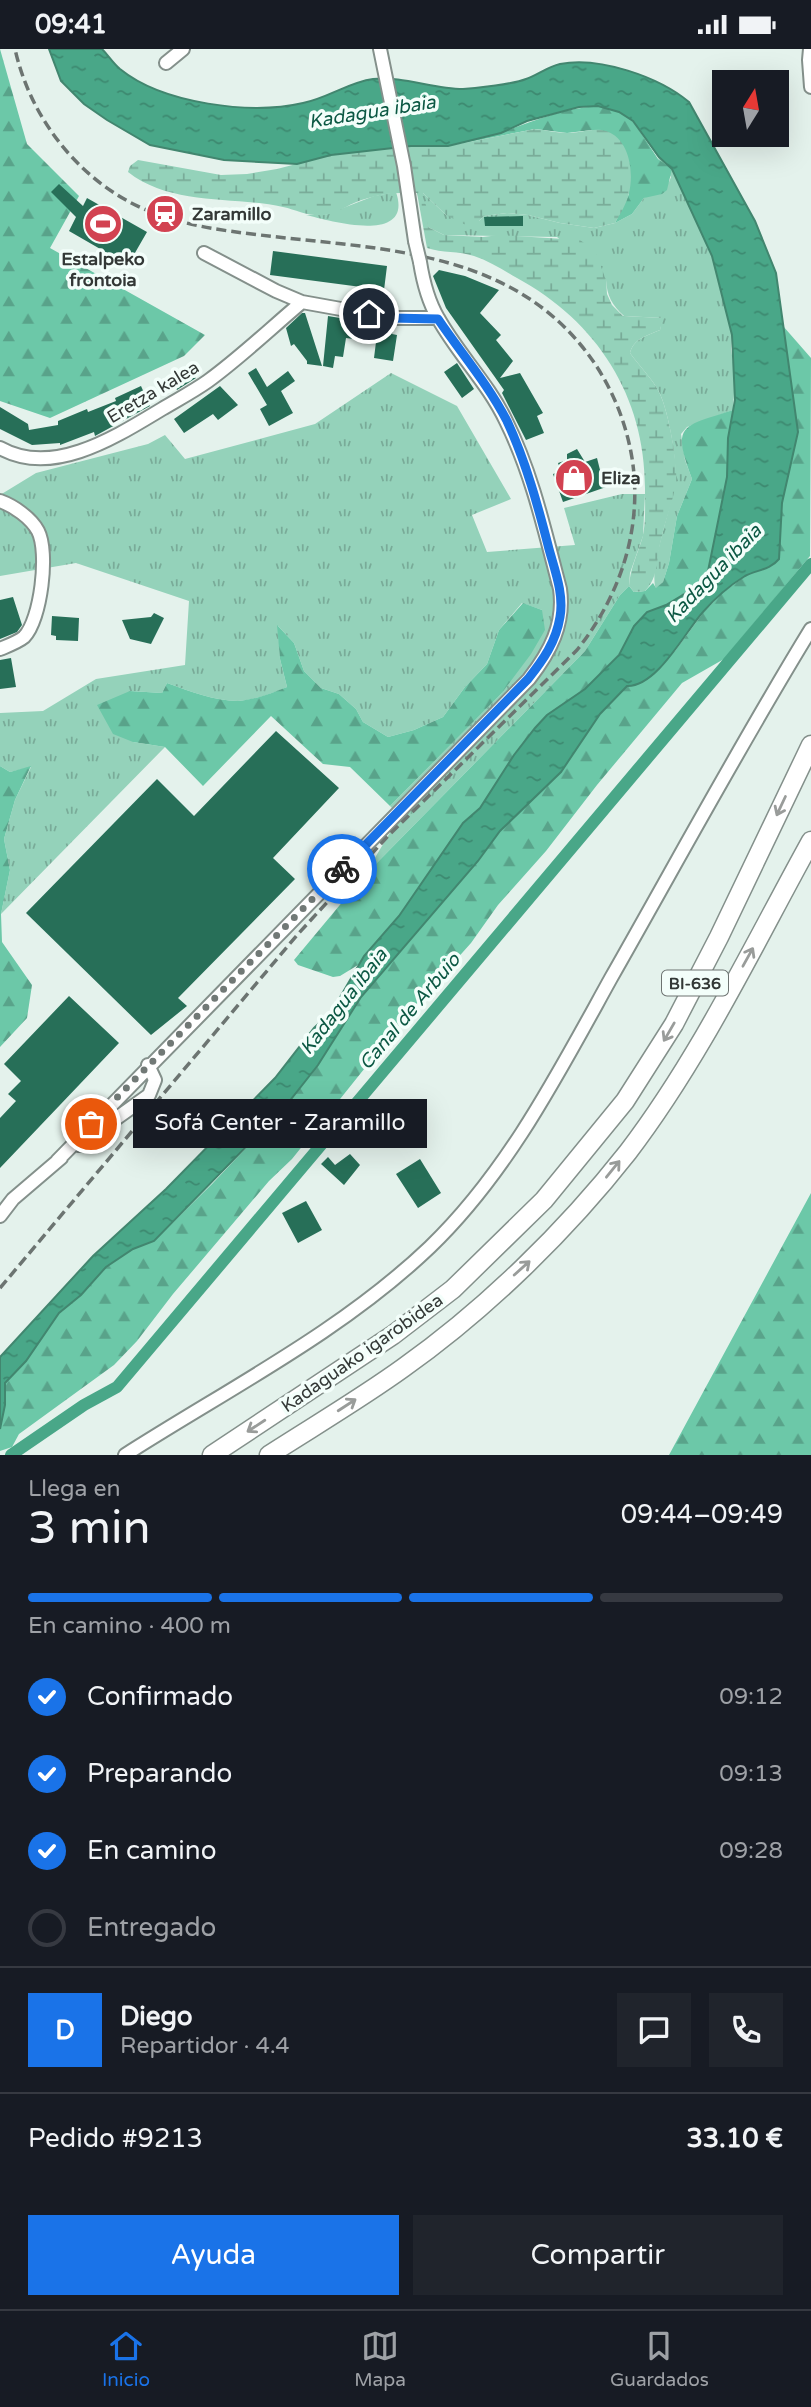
<!DOCTYPE html>
<html lang="es">
<head>
<meta charset="utf-8">
<style>
	:root { --surface:#171b24; --page:#20242c; --text:#f1f3f6; --muted:#9ea1a6; --line:#363941; --accent:#1a73e8 }
	body { margin:0; font-family:"Varela Round",sans-serif; background:var(--page); color:var(--text); height:100vh; display:flex; flex-direction:column; font-size:26px; white-space:nowrap }
	* { box-sizing:border-box; margin:0 }
	p { font-size:23px; color:var(--muted) }
	.icon { flex:none; width:38px; height:38px; fill:none; stroke:currentColor; stroke-width:2; stroke-linecap:round; stroke-linejoin:round }
	.map { position:relative; height:1406px; overflow:hidden }
	.side { display:flex; flex-direction:column; background:var(--surface); flex:1 }
	.side>* { flex:none }
	.needle { width:46px; rotate:11deg }
	.buttons { position:absolute; left:712px; top:21px; display:grid; gap:14px }
	.buttons a { display:grid; place-items:center; width:77px; height:77px; border-radius:0px; background:var(--surface); box-shadow:0 7px 28px #0002; font-size:35px }
	.pin { position:absolute; display:grid; place-items:center; width:60px; height:60px; color:#fff; margin:-30px; border:4px solid #fff; border-radius:50%; box-shadow:0 2px 7px #0007 }
	.courier { position:absolute; display:grid; place-items:center; width:70px; height:70px; margin:-35px; border:5px solid #1a73e8; border-radius:50%; background:#fff; color:#222; box-shadow:0 2px 9px #0007 }
	.bubble { position:absolute; height:49px; border-radius:0px; background:var(--surface); box-shadow:0 7px 28px #0002; font-size:23px; font-weight:600; line-height:49px; text-align:center }
	.head em { font-style:normal; font-weight:600 }
	.head div { display:flex; flex-direction:column-reverse }
	.head { display:flex; align-items:center; justify-content:space-between; height:119px; padding:0 28px }
	h1 { font-size:46px; font-weight:600; line-height:52px }
	.bar { display:grid; grid-template-columns:repeat(4,1fr); gap:10px 7px; align-content:center; height:84px; padding:0 28px }
	.bar i { height:9px; border-radius:5px; background:var(--line) }
	.bar .current { background:var(--accent) }
	.bar p { grid-column:span 4 }
	.line { display:flex; align-items:center; gap:18px; padding:0 28px; border-top:2px solid var(--line) }
	.line div { flex:1 }
	.round { display:grid; place-items:center; flex:none; width:74px; height:74px; border-radius:0px; background:var(--page) }
	ol { padding:0 28px; list-style:none }
	li { display:flex; align-items:center; gap:21px; height:77px }
	li p { margin-inline-start:auto }
	li .icon { padding:7px; border-radius:50%; background:var(--accent); color:#fff; stroke-width:4 }
	li:last-child { color:var(--muted) }
	li i { width:38px; height:38px; border:4px solid var(--line); border-radius:50% }
	.button { display:flex; gap:14px; margin-top:auto; padding:14px 28px }
	.button a { flex:1; height:80px; border-radius:0px; background:var(--accent); color:#fff; font-size:28px; font-weight:600; line-height:80px; text-align:center }
	.button a+a { background:var(--page); color:var(--text) }
	.status { display:flex; justify-content:space-between; align-items:center; height:49px; padding:0 35px; background:var(--surface); direction:ltr }
	.status svg { height:19px; fill:currentColor }
	.dock { display:flex; justify-content:space-around; align-items:center; height:98px; border-top:2px solid var(--line); background:var(--surface); font-size:19px; color:var(--muted) }
	.dock a { display:grid; justify-items:center; gap:4px }
	.dock .current { color:var(--accent) }
	.map>svg:first-child { display:block }
</style>
</head>
<body>
<div class="status"><b>09:41</b><svg viewBox="0 0 49 12"><path d="M0 12V9h3v3zM5 12V6h3v6zM10 12V3h3v9zM15 12V0h3v12zM26 1h20v11H26zM47 4h2v5h-2z"/></svg></div>
<div class="map">
<svg width="811" height="1406" viewBox="0 0 811 1406">
	<defs>
		<pattern id="grass-tufts" width="24" height="20" patternUnits="userSpaceOnUse" patternTransform="scale(1.75)"><rect width="24" height="20" fill="#94d2ba"/><path d="M3 7l-1-3M5 7V3M7 7l1-3M15 17l-1-3M17 17v-4M19 17l1-3" fill="none" stroke="#79ab98"/></pattern>
		<pattern id="forest-firs" width="22" height="20" patternUnits="userSpaceOnUse" patternTransform="scale(1.75)"><rect width="22" height="20" fill="#6cc8a8"/><path d="M5 1l3.5 6h-7zM16 11l3.5 6h-7z" fill="#59a38a"/></pattern>
		<pattern id="wetland-marsh" width="20" height="14" patternUnits="userSpaceOnUse" patternTransform="scale(1.75)"><rect width="20" height="14" fill="#94d2ba"/><path d="M1 5h8M5 5V1M11 12h8M15 12V8" fill="none" stroke="#79ab98"/></pattern>
		<pattern id="water-ripples" width="26" height="14" patternUnits="userSpaceOnUse" patternTransform="scale(1.75)"><rect width="26" height="14" fill="#49a788"/><path d="M2 4q2-2 4 0t4 0M15 11q2-2 4 0t4 0" fill="none" stroke="#3d8970"/></pattern>
	</defs>
	<rect width="100%" height="100%" fill="#e4f2ec"/>
	<path fill="url(#grass-tufts)" d="M642,85L659,108L672,120L712,207L732,286L731,300L735,327L733,361L687,378L681,385L685,411L692,430L677,467L669,514L663,533L656,540C648,522 672,456 675,434C678,414 668,360 659,343C652,329 639,317 630,304C634,289 647,287 660,281L662,269L624,267C612,256 607,247 606,231L557,188L444,186L428,178L417,144H423L446,166L479,172L484,167L507,164L528,166L560,174L594,179L615,174L632,165L644,149L669,133L671,128Z
		M396,143C414,196 330,172 306,166H325L374,147Z
		M391,324L457,357L511,450L472,466L487,503L575,496L564,459L622,445H645L643,487L630,524L629,537L620,546L585,602L364,827L400,767L390,757L501,645L542,561L522,554L499,581L487,615L465,638L443,668L414,681L388,688L363,673L356,660L339,645L321,639L304,622L294,594L278,577L280,610L287,638C273,644 255,651 238,652C215,652 189,642 167,634L162,644L130,642L133,693L165,698L1,865L10,821L4,790L15,751L31,718L10,723L0,717V664L43,662L96,630L185,616L189,552L76,514L0,527V446L36,424L148,395L165,386L185,410L315,375Z"/>
	<path fill="url(#forest-firs)" d="M0,0L27,95L79,147L50,199L205,286L184,307L50,369L0,352Z
		M598,57L619,63L633,72L658,110L672,120L667,141L662,145L644,149L632,165L615,174L629,145L592,81L567,84L535,80L448,97C466,92 485,89 502,83C534,72 564,59 598,57Z
		M783,277L811,309L810,507L724,610L682,634L597,736L546,802L498,856L471,894L413,959L292,1110L269,1132L173,1245L137,1292L114,1316L19,1385L12,1398L0,1402V1380L5,1334L38,1294L59,1264L81,1246L106,1218L133,1200L154,1192L212,1135L284,1059L318,1016L361,948L478,812L500,782L561,723L600,665L627,637L675,602L703,564L722,544L747,526L769,518L780,486L782,454L798,383Z
		M733,361L728,389L727,428L706,532L666,556L647,563L634,577L619,605L585,640L547,666L535,679L514,706L480,759L463,774L399,867L358,916L340,927L333,928L298,916L294,911L364,827L585,602L620,546L629,537L634,543L645,542L653,534L656,539L663,533L669,514L677,467L692,430C671,374 682,378 733,361Z
		M523,554L542,561L545,581L531,605L501,645L390,757L350,718L323,715L271,667L203,737L165,698L133,693L113,685L97,656L130,642L162,644L167,634C189,642 215,652 238,652C254,651 272,644 287,638L280,610L277,576L294,594L304,622L321,639L339,645L356,660L363,673L388,688L414,681L443,668L465,638L487,615L499,581Z
		M0,717L10,723L31,717L15,751L4,790L10,821L1,865L2,893L32,936L27,969L0,998Z
		M811,1144V1406H669Z"/>
	<path fill="url(#wetland-marsh)" d="M535,80C546,81 557,84 568,84C580,84 594,78 606,82C630,90 634,124 629,144C627,154 620,165 615,174L594,179L560,174L528,166L507,164L484,167L479,172L468,177L446,166L423,144H418L426,156L428,178L444,186L483,188L499,186L580,191L595,202L606,231L607,245L612,256L623,267L663,269L660,281C647,287 634,289 630,304C639,317 652,329 659,343C668,360 678,414 676,433C673,453 665,472 661,491C656,510 659,528 645,542L634,543L629,537C630,520 637,506 642,490C646,476 645,457 645,442C646,349 598,273 517,229C503,221 489,212 474,207C459,202 442,204 427,199L417,144C394,143 376,145 354,154C345,158 335,165 325,166C309,168 297,161 283,158C233,147 171,157 128,123L130,117L138,111L221,126L247,125L277,120L331,106L411,97H448Z"/>
	<path fill="url(#water-ripples)" stroke="#42866f" stroke-width="2" d="M49,0H102C108,6 113,14 120,20C163,55 251,66 303,54C328,49 349,33 373,30C403,27 433,40 463,40C477,39 514,35 526,30C538,26 547,18 560,15C599,7 659,28 689,53L755,172L776,224L798,383L782,454L779,510C770,521 756,521 745,527C729,537 715,549 703,563C685,583 657,638 627,637L600,665L561,723L500,782L478,812L361,948L318,1016L284,1059L154,1192L133,1200L106,1218L81,1246L59,1264L26,1312L5,1334V1356L0,1380V1308L93,1207L166,1140L275,1029L314,979L332,962L364,907L399,867L463,774L480,759L514,706L535,679L547,666L585,640L619,606L634,577L647,563L666,556L706,532L727,428L728,389L735,351L732,286L712,207L672,120L659,108L633,72L619,63L598,57L579,58L527,72L501,84L448,97H411L331,106L297,115L224,111L150,96L107,71L84,55L61,32Z"/>
	<g fill="none" stroke-linecap="round" stroke-linejoin="round">
		<path stroke="#49a788" stroke-width="12" d="M11,1406L84,1356L117,1338L811,515"/>
	</g>
	<path fill="#276f58" d="M59,135L83,157L87,149L147,183L128,216L69,182L76,168L51,143Z
		M523,167V177H485L484,168Z
		M273,202L387,217L384,241L270,226Z
		M439,221L465,227L499,241L480,264L501,286L496,291L513,312L500,329L520,324L543,364L537,367L544,384L526,391L502,344L504,341L446,259L433,227Z
		M302,264H305L322,317L307,315V312L294,295L291,297L286,279Z
		M328,267L394,278L392,285L397,286L393,312L374,309L376,293L346,289L343,308L335,307L333,319L323,317Z
		M457,314L474,340L462,349L444,323Z
		M189,316L196,329L177,341L169,328Z
		M256,319L267,338L288,322L295,332L281,342L293,364L269,377L260,360L267,356L248,324Z
		M141,337L150,357L95,387L94,383L60,396V394L32,396L0,380V358L28,375L29,381L58,376V372L87,360L88,363L116,352L115,349Z
		M220,337L238,356L218,371L213,365L184,384L174,370Z
		M577,400L585,413L597,409L601,425H605L609,437L563,453L553,425L561,422L558,414L567,411V405Z
		M13,548L22,576L17,583L0,590V551Z
		M154,564L164,569L151,595L130,590L122,571L151,568Z
		M52,567L79,569L78,592L56,591V587L51,586Z
		M11,609L16,638L0,640V611Z
		M276,682L339,739L273,809L295,830L178,949L187,957L151,986L26,864L157,730L194,767Z
		M69,947L119,994L0,1119V1069L16,1052L8,1045L21,1032L4,1015Z
		M350,1105L360,1116L344,1136L321,1115L328,1108L335,1116Z
		M420,1110L441,1144L418,1159L396,1125Z
		M306,1152L322,1181L298,1194L282,1164Z"/>
	<g fill="none" stroke-linecap="round" stroke-linejoin="round">
		<defs>
			<path id="minor" d="M380,0L404,117L415,192
				M810,0L809,11L811,38
				M166,14L183,0
				M204,204L276,242L302,253L391,269H438
				M0,399C53,429 117,387 162,360C177,351 194,342 208,332C241,308 271,279 302,253
				M0,452C14,457 31,469 38,482C49,503 41,571 24,588C18,593 7,597 0,600
				M79,1096L149,1046L155,1031L148,1016
				M57,1112L529,630C550,603 565,575 560,540C545,483 532,424 506,372C488,334 458,305 438,269C428,252 423,232 420,213
				M0,1167L13,1150L61,1109
				M125,1406C228,1340 341,1283 430,1198C508,1123 559,1023 611,929C677,813 741,694 811,580"/>
			<path id="highway" d="M212,1406L393,1286L453,1240L544,1151L625,1052L674,975L719,888L811,696
				M269,1406C314,1377 360,1350 403,1319C485,1261 566,1182 628,1103C701,1007 753,897 811,792"/>
		</defs>
		<use href="#minor" stroke="#84908b" stroke-width="16"/>
		<use href="#highway" stroke="#84908b" stroke-width="21"/>
		<use href="#minor" stroke="#fff" stroke-width="12"/>
		<use href="#highway" stroke="#fff" stroke-width="18"/>
		<path stroke="#6c7471" stroke-width="3.5" stroke-dasharray="10 5" stroke-linecap="butt" d="M0,1239L298,885L388,787L577,601C621,546 643,478 632,409C625,367 607,327 580,295C500,199 374,200 260,186C183,177 125,166 70,106C43,76 24,40 15,0"/>
		<defs>
			<path id="minor-bridge" d="M415,192L420,213"/>
		</defs>
		<use href="#minor-bridge" stroke="#84908b" stroke-width="16" stroke-linecap="butt"/>
		<use href="#minor-bridge" stroke="#fff" stroke-width="12"/>
	</g>
	<defs><path id="oneway-shaft" d="M-6 0H5M1.5-3L5.5 0L1.5 3" fill="none" stroke-width="1.6" stroke-linecap="round" stroke-linejoin="round" transform="scale(1.75)"/></defs>
	<g stroke="#999c9a">
		<use href="#oneway-shaft" transform="translate(781 757) rotate(115)"/>
		<use href="#oneway-shaft" transform="translate(748 908) rotate(-61)"/>
		<use href="#oneway-shaft" transform="translate(669 983) rotate(120)"/>
		<use href="#oneway-shaft" transform="translate(613 1120) rotate(-51)"/>
		<use href="#oneway-shaft" transform="translate(522 1219) rotate(-42)"/>
		<use href="#oneway-shaft" transform="translate(347 1356) rotate(-33)"/>
		<use href="#oneway-shaft" transform="translate(256 1377) rotate(147)"/>
	</g>
	<g fill="none" stroke-linecap="round" stroke-linejoin="round">
		<path stroke="#717976" stroke-width="7" stroke-dasharray="0 12.6" d="M91,1075L342,820"/>
		<path stroke="#1a73e8" stroke-width="9" d="M342,820L528,630C543,611 556,593 560,568C564,545 555,522 549,500C538,457 526,413 507,372C488,335 461,304 438,270L391,269L369,265"/>
	</g>
	<defs>
		<symbol id="station-disc" viewBox="-11 -11 22 22"><circle r="9.5" fill="#d24251" stroke="#f3fefa"/><path d="M-3-6H3Q5-6 5-4V2Q5 4 3 4L4.5 6H3L1.5 4h-3L-3 6H-4.5L-3 4Q-5 4-5 2V-4Q-5-6-3-6ZM-3.5-4v3h7v-3ZM-3.5 1v1.5H-2V1ZM2 1v1.5H3.5V1Z" fill="#fff"/></symbol>
		<symbol id="stadium-disc" viewBox="-11 -11 22 22"><circle r="9.5" fill="#d24251" stroke="#f3fefa"/><path d="M0-5a6.5 5 0 1 0 0 10a6.5 5 0 1 0 0-10ZM-3.5-1.8h7v3.6h-7Z" fill="#fff"/></symbol>
		<symbol id="shop-disc" viewBox="-11 -11 22 22"><circle r="9.5" fill="#d24251" stroke="#f3fefa"/><path d="M-5-2.5h2.3a2.7 3.5 0 0 1 5.4 0H5L5.5 6h-11ZM-1.5-2.5h3a1.5 2.3 0 0 0-3 0Z" fill="#fff"/></symbol>
	</defs>
	<g fill-rule="evenodd">
		<use href="#station-disc" x="143" y="143" width="44" height="44"/>
		<use href="#stadium-disc" x="81" y="153" width="44" height="44"/>
		<use href="#shop-disc" x="552" y="407" width="44" height="44"/>
	</g>
	<g text-anchor="middle" stroke-width="7" stroke-linejoin="round" paint-order="stroke">
		<rect fill="#f3fefa" stroke="#6d7371" stroke-width="2" x="662" y="921.5" width="66" height="25" rx="5"/>
		<g font-size="16" font-weight="bold" fill="#333836">
			<text x="695" y="940">BI-636</text>
		</g>
		<g font-size="18" font-weight="bold" fill="#333836" stroke="#f3fefa" text-anchor="start">
			<text x="192" y="171">Zaramillo</text>
			<text x="103" y="216" text-anchor="middle">Estalpeko<tspan x="103" dy="21">frontoia</tspan></text>
			<text x="601" y="435">Eliza</text>
		</g>
		<g font-size="18" fill="#333836" stroke="#f3fefa">
			<text transform="translate(153 343) rotate(-31)" y="6">Eretza kalea</text>
			<text transform="translate(362 1304) rotate(-35)" y="6">Kadaguako igarobidea</text>
		</g>
		<g font-size="19" font-style="italic" fill="#0b5843" stroke="#f3fefa">
			<text transform="translate(372 62) rotate(-9)" y="7">Kadagua ibaia</text>
			<text transform="translate(713 524) rotate(-46)" y="7">Kadagua ibaia</text>
			<text transform="translate(343 952) rotate(-52)" y="7">Kadagua ibaia</text>
			<text transform="translate(409 962) rotate(-50)" y="7">Canal de Arbuio</text>
		</g>
	</g>
</svg>
<div class="buttons">
<a><svg class="needle" viewBox="-14 -14 28 28"><path d="M0-13l5 13h-10z" fill="#e53935"/><path d="M0 13l5-13h-10z" fill="#9ea1a6"/></svg></a>
</div>
<div class="pin" style="left:91px;top:1075px;background:#ea580c"><svg class="icon" aria-label="bag" viewBox="0 0 24 24"><path d="M5 8h14l-1 12H6zM9 8a3 3 0 0 1 6 0"/></svg></div>
<div class="pin" style="left:369px;top:265px;background:#1f2937"><svg class="icon" aria-label="home" viewBox="0 0 24 24"><path d="M3 11l9-7 9 7M6 9v11h12V9"/></svg></div>
<div class="courier" style="left:342px;top:820px"><svg class="icon" aria-label="bike" viewBox="0 0 24 24"><circle cx="6" cy="16" r="4"/><circle cx="18" cy="16" r="4"/><path d="M6 16l4-8h5l3 8M10 8l3 8H6M13 5h3"/></svg></div>
<div class="bubble" style="left:133px;top:1050px;width:294px">Sofá Center - Zaramillo</div>
</div>
<section class="side">
<div class="head"><div><h1>3 min</h1><p>Llega en</p></div><em>09:44–09:49</em></div>
<div class="bar"><i class="current"></i><i class="current"></i><i class="current"></i><i></i><p>En camino · 400 m</p></div>
<ol>
<li><svg class="icon" aria-label="check" viewBox="0 0 24 24"><path d="M5 12l5 5 9-10"/></svg>Confirmado<p>09:12</p></li>
<li><svg class="icon" aria-label="check" viewBox="0 0 24 24"><path d="M5 12l5 5 9-10"/></svg>Preparando<p>09:13</p></li>
<li><svg class="icon" aria-label="check" viewBox="0 0 24 24"><path d="M5 12l5 5 9-10"/></svg>En camino<p>09:28</p></li>
<li><i></i>Entregado</li>
</ol>
<div class="line" style="height:126px"><b class="round" style="background:var(--accent);color:#fff">D</b><div><b>Diego</b><p>Repartidor · 4.4</p></div><a class="round"><svg class="icon" aria-label="chat" viewBox="0 0 24 24"><path d="M4 5h16v11H9l-5 4z"/></svg></a><a class="round"><svg class="icon" aria-label="phone" viewBox="0 0 24 24"><path d="M5 4h4l2 5-3 2q2 4 5 5l2-3 5 2v4C11 20 4 13 5 4z"/></svg></a></div>
<div class="line" style="height:91px"><div>Pedido #9213</div><b>33.10 €</b></div>
<div class="button"><a>Ayuda</a><a>Compartir</a></div>
</section>
<nav class="dock">
<a class="current"><svg class="icon" aria-label="home" viewBox="0 0 24 24"><path d="M3 11l9-7 9 7M6 9v11h12V9"/></svg>Inicio</a>
<a><svg class="icon" aria-label="map" viewBox="0 0 24 24"><path d="M3 6l6-2 6 2 6-2v14l-6 2-6-2-6 2zM9 4v14M15 6v14"/></svg>Mapa</a>
<a><svg class="icon" aria-label="saved" viewBox="0 0 24 24"><path d="M7 4h10v16l-5-4-5 4z"/></svg>Guardados</a>
</nav>
</body>
</html>
